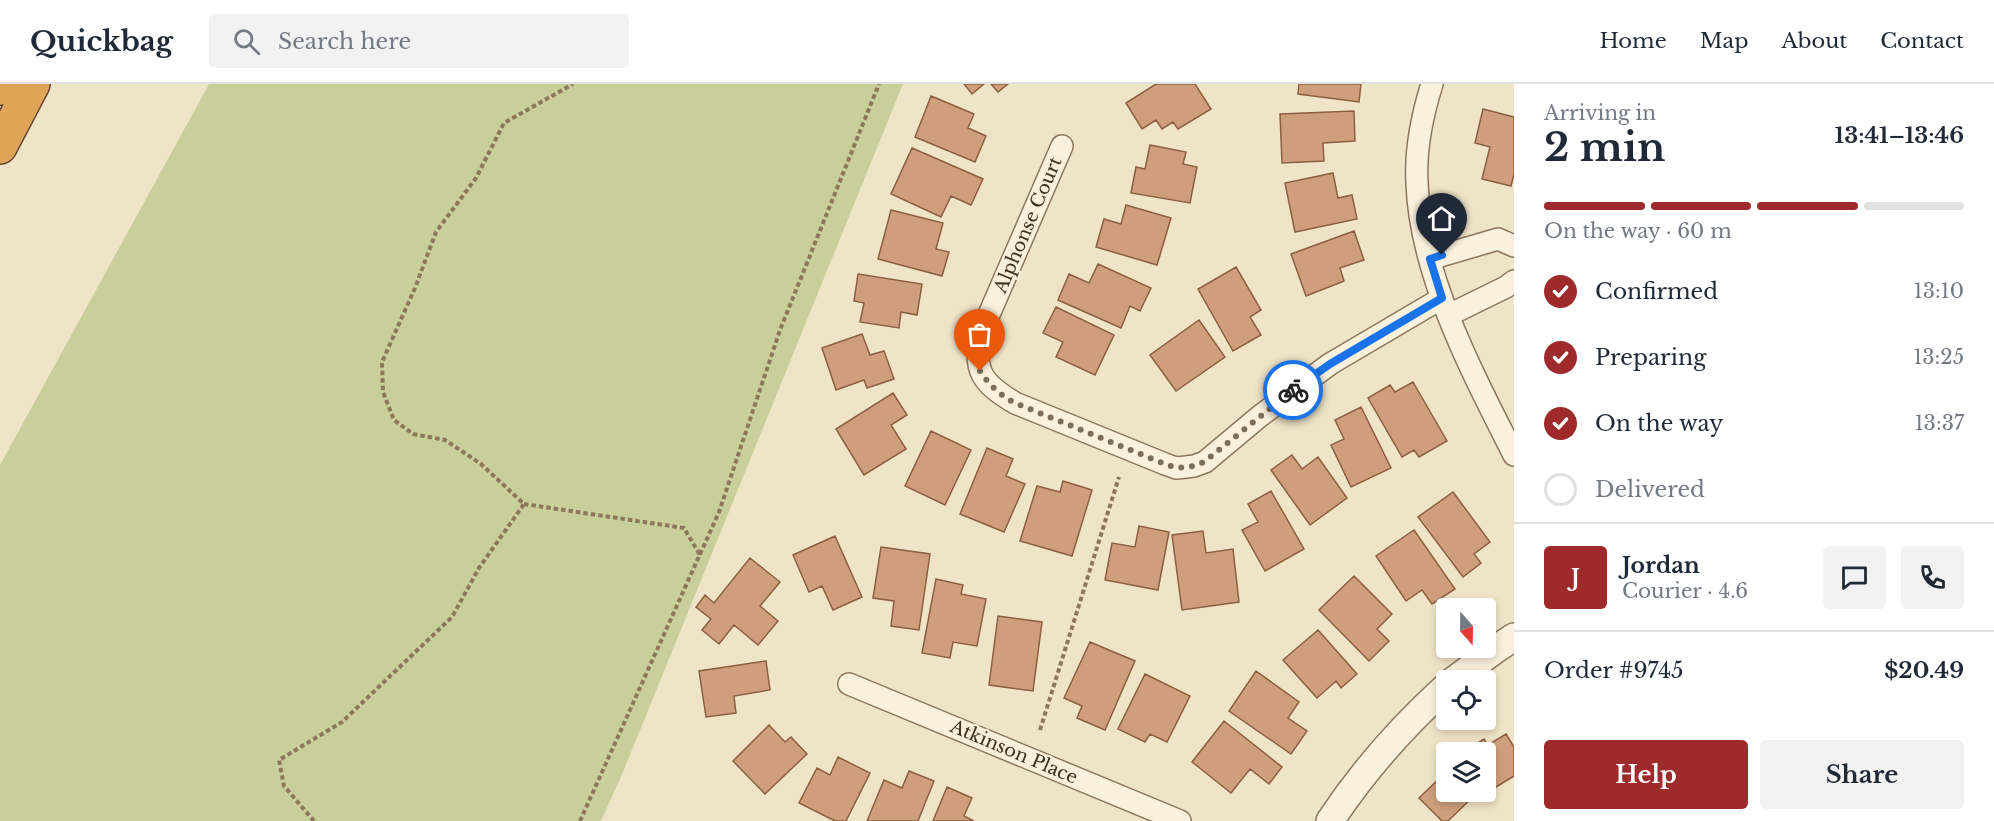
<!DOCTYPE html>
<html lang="en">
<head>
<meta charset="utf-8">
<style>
	:root { --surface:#fff; --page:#f2f2f3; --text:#1f2937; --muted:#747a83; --line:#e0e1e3; --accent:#9e2a2b }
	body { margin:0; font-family:"Libre Baskerville",serif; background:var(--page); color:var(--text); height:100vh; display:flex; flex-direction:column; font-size:22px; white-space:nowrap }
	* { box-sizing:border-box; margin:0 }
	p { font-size:20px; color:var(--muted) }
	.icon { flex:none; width:33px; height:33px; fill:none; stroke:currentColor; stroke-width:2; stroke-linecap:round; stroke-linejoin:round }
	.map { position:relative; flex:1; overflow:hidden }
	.drawer { display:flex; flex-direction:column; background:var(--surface); width:480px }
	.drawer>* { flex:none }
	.needle { width:39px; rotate:160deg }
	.controls { position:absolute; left:1436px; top:514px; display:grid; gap:12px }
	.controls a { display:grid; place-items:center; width:60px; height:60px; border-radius:6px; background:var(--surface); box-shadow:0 3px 9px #0003; font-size:30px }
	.pin { position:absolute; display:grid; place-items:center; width:51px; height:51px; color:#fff; margin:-62px -26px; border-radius:50% 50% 50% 0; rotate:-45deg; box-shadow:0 0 6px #0007 }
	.pin .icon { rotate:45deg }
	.courier { position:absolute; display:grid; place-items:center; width:60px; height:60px; margin:-30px; border:4px solid #1a73e8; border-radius:50%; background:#fff; color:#222; box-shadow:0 2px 8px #0007 }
	.headline em { font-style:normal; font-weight:800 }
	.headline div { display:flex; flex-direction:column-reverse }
	.headline { display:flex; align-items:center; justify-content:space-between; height:102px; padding:0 30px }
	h1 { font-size:39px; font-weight:800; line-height:45px }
	.bar { display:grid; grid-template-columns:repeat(4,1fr); gap:9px 6px; align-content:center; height:72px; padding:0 30px }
	.bar i { height:8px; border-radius:4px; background:var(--line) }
	.bar .selected { background:var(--accent) }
	.bar p { grid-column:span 4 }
	.line { display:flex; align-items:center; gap:15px; padding:0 30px; border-top:2px solid var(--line) }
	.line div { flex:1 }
	.round { display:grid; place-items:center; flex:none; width:63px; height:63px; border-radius:6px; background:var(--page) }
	ol { padding:0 30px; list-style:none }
	li { display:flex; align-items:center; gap:18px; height:66px }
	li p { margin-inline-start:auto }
	li .icon { padding:6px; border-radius:50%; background:var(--accent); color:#fff; stroke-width:4 }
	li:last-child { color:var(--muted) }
	li i { width:33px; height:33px; border:3px solid var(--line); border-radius:50% }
	.button { display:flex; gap:12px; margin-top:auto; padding:12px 30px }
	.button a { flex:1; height:69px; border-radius:6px; background:var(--accent); color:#fff; font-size:24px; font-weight:800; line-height:69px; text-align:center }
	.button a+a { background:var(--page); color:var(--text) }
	header { display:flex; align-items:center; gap:36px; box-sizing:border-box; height:84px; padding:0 30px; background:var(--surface); border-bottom:2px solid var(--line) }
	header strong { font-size:28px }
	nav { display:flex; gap:33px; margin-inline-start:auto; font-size:21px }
	.search { width:420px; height:54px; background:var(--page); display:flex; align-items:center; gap:15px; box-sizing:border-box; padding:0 21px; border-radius:6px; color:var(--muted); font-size:22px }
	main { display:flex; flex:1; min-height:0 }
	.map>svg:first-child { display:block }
</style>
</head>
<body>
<header>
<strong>Quickbag</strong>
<div class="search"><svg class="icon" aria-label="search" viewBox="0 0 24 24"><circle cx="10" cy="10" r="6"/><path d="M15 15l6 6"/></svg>Search here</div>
<nav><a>Home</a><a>Map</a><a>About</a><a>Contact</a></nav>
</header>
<main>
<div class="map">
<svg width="1514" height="737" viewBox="0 0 1514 737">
	<rect width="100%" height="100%" fill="#f0e4c8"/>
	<path fill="#c9cf9b" d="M209,0H903L623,688L601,737H0V381Z"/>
	<path fill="#cf9f7d" stroke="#8d5f41" stroke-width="1.5" d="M964,0H984L972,10Z
		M991,0H1008L998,8Z
		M1156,0H1195L1211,25L1178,45L1173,38L1162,45L1156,36L1142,45L1126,19Z
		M1299,0H1361L1359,18L1298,10Z
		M931,12L974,30L968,44L986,52L975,78L915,53Z
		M1483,25L1514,33V90L1511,102L1482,95L1490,63L1475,59Z
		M1354,27L1355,57L1323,59L1324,77L1282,79L1280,30Z
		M1150,61L1186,68L1183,80L1197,83L1190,119L1131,109L1136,83L1145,85Z
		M912,64L983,95L971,121L951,112L941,133L891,110Z
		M1333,89L1338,114L1352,111L1357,135L1295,148L1285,99Z
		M1126,121L1171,134L1157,181L1096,163L1104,135L1121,140Z
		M891,126L943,139L936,165L949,168L942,192L878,175Z
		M1354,147L1364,176L1340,184L1344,197L1306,212L1291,170Z
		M1098,180L1151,204L1140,227L1130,222L1121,244L1058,216L1069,190L1089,199Z
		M1236,183L1261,226L1250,233L1261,251L1233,267L1198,205Z
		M858,190L922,200L917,231L901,228L899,244L860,238L864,219L854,217Z
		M1056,223L1114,251L1095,291L1056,273L1063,258L1043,249Z
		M1199,236L1225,273L1176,307L1150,271Z
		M862,250L870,271L884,267L894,295L867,304L864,296L836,306L822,264Z
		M1413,298L1447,357L1419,373L1414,366L1402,373L1368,314L1390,301L1395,308Z
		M893,309L907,331L891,341L906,365L864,391L836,345Z
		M1361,323L1391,384L1351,403L1331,361L1344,355L1335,336Z
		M931,347L971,366L945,421L905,402Z
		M987,364L1013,375L1006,392L1025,400L1004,448L960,430Z
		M1292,371L1302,385L1318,373L1347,414L1310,441L1271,386Z
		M1063,397L1092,406L1072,472L1020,457L1037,402L1060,408Z
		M1271,407L1304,465L1265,487L1242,446L1258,438L1248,420Z
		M1453,408L1490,458L1474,470L1481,479L1463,493L1418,433Z
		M1139,442L1169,448L1158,506L1105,496L1112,459L1135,463Z
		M1414,446L1455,505L1432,520L1422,506L1406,517L1376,472Z
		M1203,447L1206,469L1233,465L1239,518L1182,526L1172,451Z
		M835,452L862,513L833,526L822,502L809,508L793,471Z
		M881,463L930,470L919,546L891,542L894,517L873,514Z
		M750,474L780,498L760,522L778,537L758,561L734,541L719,560L702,546L711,535L696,523L705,511L714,519Z
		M1354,492L1392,530L1377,545L1389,557L1369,577L1319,526Z
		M936,495L963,501L961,510L986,515L977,562L953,558L950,574L922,569Z
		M998,532L1042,538L1033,607L989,601Z
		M1318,546L1357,590L1341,604L1336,597L1317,614L1283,576Z
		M1090,558L1135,577L1105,646L1077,634L1082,622L1064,614Z
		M766,577L770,606L734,612L736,629L706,633L699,587Z
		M1256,587L1299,618L1288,634L1307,647L1291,670L1229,627Z
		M1145,590L1190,612L1167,658L1150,650L1145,658L1118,645Z
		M1224,637L1282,683L1269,700L1250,685L1231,709L1192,678Z
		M769,641L785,658L791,653L807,670L765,710L733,677Z
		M1506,650L1514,663V692L1488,708L1485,703V669L1463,668L1484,655L1488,661Z
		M838,673L870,689L846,737H835L799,719L817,684L830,691Z
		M909,687L934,697L918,737H867L884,696L902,704Z
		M1446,688V708H1478L1448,737H1442L1419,714Z
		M947,703L972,714L964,732L974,737H933Z"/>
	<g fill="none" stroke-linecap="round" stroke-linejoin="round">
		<defs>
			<path id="minor" d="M1432,0C1422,32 1415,65 1417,99C1420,191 1473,290 1514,371
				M1062,62L981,249C972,287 983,300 1015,319L1165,380L1176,384L1186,383L1194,382L1205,378L1260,332L1330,280L1442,214
				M1430,175L1498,155L1514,162
				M1449,231L1506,203L1514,197
				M849,600L1180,737"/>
			<path id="tertiary" d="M1453,597L1496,565L1514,553
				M1330,737C1363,687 1402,643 1446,603"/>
			<path id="motorway" d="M0,4L2,0
				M0,63L33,0"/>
		</defs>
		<use href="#minor" stroke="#8d765c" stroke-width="24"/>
		<use href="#tertiary" stroke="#8d765c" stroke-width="30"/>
		<use href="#motorway" stroke="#5b4430" stroke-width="36"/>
		<path stroke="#8d765c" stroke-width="4" stroke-dasharray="4.5 3" stroke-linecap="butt" d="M524,420L684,444L700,471
			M1040,646L1119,393
			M314,737L284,702L279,676L342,638L452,533L479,484L524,420L481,380L445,356L413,350L394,336L383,308L382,278L415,204L436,148L476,94L504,39L573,0
			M580,737L719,428L780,246L879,0"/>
		<use href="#minor" stroke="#faf1dc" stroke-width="21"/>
		<use href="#tertiary" stroke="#faf1dc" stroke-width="27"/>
		<use href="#motorway" stroke="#e0a458" stroke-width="33"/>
	</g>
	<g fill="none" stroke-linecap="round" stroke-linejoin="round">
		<path stroke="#7c6e5b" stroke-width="6" stroke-dasharray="0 10.8" d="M980,287C989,301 1000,311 1015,319L1165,380L1176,384L1186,383L1194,382L1204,378L1293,306"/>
		<path stroke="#1a73e8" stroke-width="8" d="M1293,306L1330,280L1442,214L1430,175L1442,171"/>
	</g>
	<g text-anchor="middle" stroke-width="4.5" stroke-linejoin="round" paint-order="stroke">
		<g font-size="18" fill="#3d2e20" stroke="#f7eed8">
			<text transform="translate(1028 141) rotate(-67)" y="6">Alphonse Court</text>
			<text transform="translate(1014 668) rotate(23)" y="6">Atkinson Place</text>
		</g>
	</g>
</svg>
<div class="controls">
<a><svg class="needle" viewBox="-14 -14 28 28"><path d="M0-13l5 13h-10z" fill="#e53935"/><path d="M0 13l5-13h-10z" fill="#747a83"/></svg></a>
<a><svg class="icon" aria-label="locate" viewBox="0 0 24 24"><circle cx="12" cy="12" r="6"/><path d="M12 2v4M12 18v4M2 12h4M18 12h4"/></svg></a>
<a><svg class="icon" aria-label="layers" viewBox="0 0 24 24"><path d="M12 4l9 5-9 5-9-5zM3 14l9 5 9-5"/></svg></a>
</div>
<div class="pin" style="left:980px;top:287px;background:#ea580c"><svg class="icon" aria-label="bag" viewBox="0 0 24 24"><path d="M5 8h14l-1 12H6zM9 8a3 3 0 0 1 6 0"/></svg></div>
<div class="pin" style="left:1442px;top:171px;background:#1f2937"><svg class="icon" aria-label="home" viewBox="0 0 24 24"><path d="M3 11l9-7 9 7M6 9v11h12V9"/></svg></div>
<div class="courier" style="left:1293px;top:306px"><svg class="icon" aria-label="bike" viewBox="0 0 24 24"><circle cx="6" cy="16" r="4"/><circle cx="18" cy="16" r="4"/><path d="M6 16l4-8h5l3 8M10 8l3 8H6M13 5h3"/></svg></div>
</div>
<section class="drawer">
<div class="headline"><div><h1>2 min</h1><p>Arriving in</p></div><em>13:41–13:46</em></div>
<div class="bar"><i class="selected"></i><i class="selected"></i><i class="selected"></i><i></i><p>On the way · 60 m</p></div>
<ol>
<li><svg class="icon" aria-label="check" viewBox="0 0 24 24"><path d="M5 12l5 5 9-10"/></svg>Confirmed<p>13:10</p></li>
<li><svg class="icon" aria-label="check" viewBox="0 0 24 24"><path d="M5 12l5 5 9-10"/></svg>Preparing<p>13:25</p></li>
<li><svg class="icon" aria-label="check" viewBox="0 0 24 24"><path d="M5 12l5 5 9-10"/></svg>On the way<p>13:37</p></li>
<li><i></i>Delivered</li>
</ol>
<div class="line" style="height:108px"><b class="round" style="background:var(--accent);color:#fff">J</b><div><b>Jordan</b><p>Courier · 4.6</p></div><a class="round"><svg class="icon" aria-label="chat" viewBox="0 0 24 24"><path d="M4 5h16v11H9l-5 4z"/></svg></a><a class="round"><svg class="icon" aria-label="phone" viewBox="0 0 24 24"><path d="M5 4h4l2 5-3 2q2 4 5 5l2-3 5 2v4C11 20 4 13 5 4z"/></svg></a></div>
<div class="line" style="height:78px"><div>Order #9745</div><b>$20.49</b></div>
<div class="button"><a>Help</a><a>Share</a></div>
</section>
</main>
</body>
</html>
